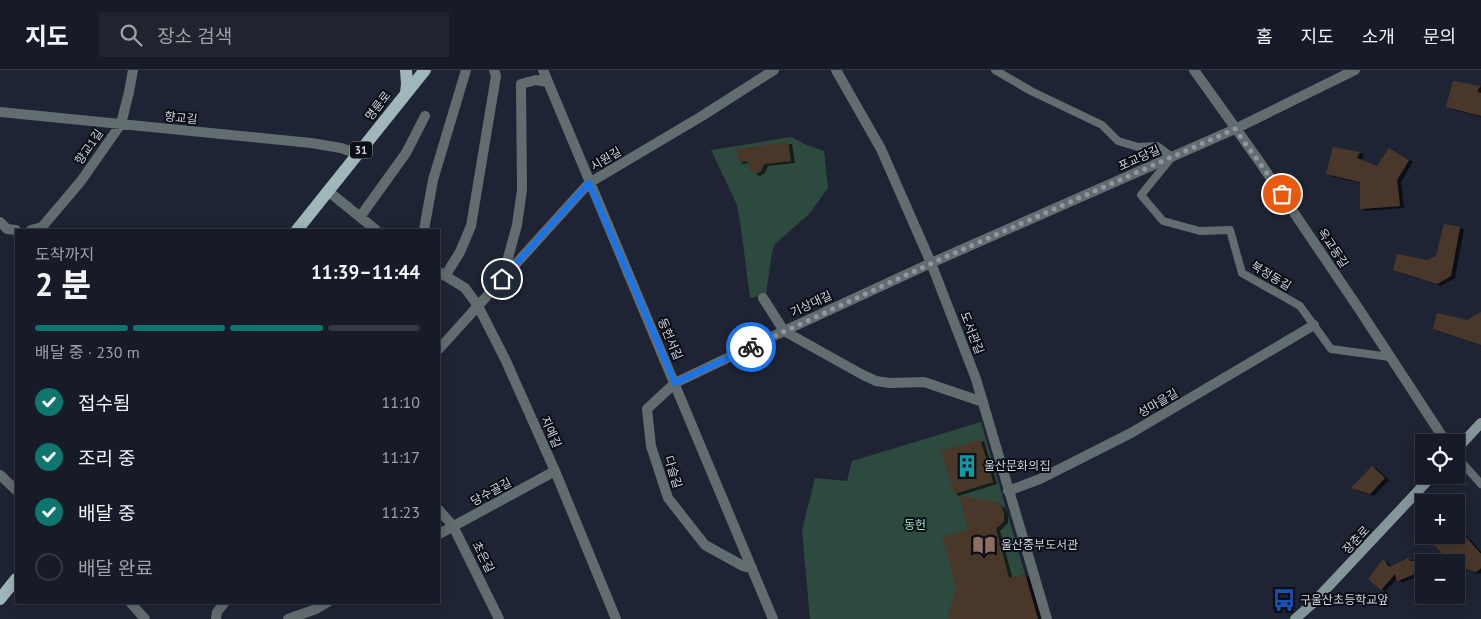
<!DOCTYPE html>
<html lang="ko">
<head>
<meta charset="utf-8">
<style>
	:root { --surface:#171b27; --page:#20242f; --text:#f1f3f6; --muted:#9ea1a7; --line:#363944; --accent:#0f766e }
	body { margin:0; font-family:"PT Sans","Noto Sans KR",sans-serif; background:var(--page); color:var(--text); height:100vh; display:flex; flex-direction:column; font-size:19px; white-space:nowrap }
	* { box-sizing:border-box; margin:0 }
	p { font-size:16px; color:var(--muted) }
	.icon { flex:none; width:28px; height:28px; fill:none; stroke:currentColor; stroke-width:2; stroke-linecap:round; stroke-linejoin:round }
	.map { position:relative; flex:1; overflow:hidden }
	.panel { position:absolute; left:15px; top:159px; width:425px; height:375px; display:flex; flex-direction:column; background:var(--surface); border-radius:0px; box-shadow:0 2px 12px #0003,0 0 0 1px var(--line) }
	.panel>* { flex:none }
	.fabs { position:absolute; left:1415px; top:364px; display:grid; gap:10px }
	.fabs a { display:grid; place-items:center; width:50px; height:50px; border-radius:0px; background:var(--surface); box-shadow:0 2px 12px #0003,0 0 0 1px var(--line); font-size:25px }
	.pin { position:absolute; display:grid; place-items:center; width:42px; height:42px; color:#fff; margin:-21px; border:2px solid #fff; border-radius:50%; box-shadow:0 1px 5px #0007 }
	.courier { position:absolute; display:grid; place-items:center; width:50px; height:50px; margin:-25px; border:4px solid #1a73e8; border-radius:50%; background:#fff; color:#222; box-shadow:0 1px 6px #0007 }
	.head em { font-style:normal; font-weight:800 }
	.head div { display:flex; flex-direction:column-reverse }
	.head { display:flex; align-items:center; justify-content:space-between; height:85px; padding:0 20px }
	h1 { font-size:32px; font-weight:800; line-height:38px }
	.bar { display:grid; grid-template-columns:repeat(4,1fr); gap:8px 5px; align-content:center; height:60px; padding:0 20px }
	.bar i { height:6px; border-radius:4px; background:var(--line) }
	.bar .active { background:var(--accent) }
	.bar p { grid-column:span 4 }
	ol { padding:0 20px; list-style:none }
	li { display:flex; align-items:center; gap:15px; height:55px }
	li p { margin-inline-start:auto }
	li .icon { padding:5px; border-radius:50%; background:var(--accent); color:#fff; stroke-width:4 }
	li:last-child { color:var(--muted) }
	li i { width:28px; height:28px; border:2px solid var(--line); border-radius:50% }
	header { display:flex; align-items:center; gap:30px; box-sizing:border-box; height:70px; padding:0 25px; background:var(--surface); border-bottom:1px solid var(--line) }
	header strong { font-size:24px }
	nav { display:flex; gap:28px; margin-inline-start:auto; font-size:18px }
	.search { width:350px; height:45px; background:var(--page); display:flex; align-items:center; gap:12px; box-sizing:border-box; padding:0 18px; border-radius:0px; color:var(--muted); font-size:19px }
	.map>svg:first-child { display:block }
</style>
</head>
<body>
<header>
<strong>지도</strong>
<div class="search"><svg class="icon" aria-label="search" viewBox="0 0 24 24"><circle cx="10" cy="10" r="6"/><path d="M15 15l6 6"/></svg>장소 검색</div>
<nav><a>홈</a><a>지도</a><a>소개</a><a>문의</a></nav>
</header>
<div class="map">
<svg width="1481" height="549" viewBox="0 0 1481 549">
	<defs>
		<filter id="shadow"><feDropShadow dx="4" dy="2" stdDeviation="0" flood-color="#0009"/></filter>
	</defs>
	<rect width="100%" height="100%" fill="#1f2434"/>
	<path fill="#2c4a3d" d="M791,67L807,75L824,81L828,118L809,144L775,174L772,182L766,225L750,228L741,158L737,135L711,80Z
		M981,352L1025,504L955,524L948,545L949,549H810L802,460L815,408L847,411L852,391Z"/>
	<path fill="#49392c" filter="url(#shadow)" d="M1453,11L1480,16L1477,22L1481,23V46L1446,37Z
		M788,72L791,91L764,94L761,101L756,104L750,101L747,91L738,92L736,79Z
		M1333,77L1360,82L1357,88L1377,96L1389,78L1409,90L1397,110L1400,136L1360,139V112L1326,104Z
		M1444,154L1460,157L1451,206L1437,214L1393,200L1397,184L1427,190L1436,186Z
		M1481,242V275L1433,259L1437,243L1467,250Z
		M980,369L993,412L954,424L941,381Z
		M1372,396L1385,408L1370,424L1351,418Z
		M959,426L993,431L1001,436L1004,443V451L996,459L1009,508L1025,504L1038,549H947L956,518L942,467L968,459Z
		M1456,456L1481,484V498L1476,502L1456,496V492H1450L1425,465H1456Z
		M1410,487L1408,490L1410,491H1415L1420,502L1397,511L1395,504L1381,520L1368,509L1383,489L1389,497Z"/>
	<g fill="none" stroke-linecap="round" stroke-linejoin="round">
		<path stroke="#626d70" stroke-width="8" d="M995,0L1031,21L1102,55L1118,71L1138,77L1157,76L1172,87L1141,125L1163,151L1200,161L1230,160L1242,203L1300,236L1331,279L1390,287
			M1456,386L1481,414"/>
		<path stroke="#626d70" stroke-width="10" d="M543,0L773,549
			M836,0L881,79L931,193L976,309L1047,549
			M1194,0L1259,91L1359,239L1446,372
			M0,42L311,73L341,78L358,84
			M328,121L376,160
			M360,147L406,83L425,46
			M0,152L7,159L16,160
			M31,160L42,157L81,111L121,54L129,22L133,0
			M424,160L433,110L466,0
			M439,202L465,218L478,236L506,291L555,401L616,549
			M445,206L460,182L471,156L496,6L494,0
			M503,206L517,155L522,120L521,14L536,10L548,12
			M763,228L784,261L863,305L876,311L890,313L924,312L983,332
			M439,279L589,113L702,46L774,0
			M0,405L16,420
			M1008,421L1040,409L1131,363L1314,255
			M439,440L453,456L499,549
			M439,464L555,401
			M752,498L743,496L705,475L668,428L651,376L647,339L675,313L784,261L931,193L1235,59L1355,0
			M130,532L145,549
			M216,549L217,542L225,532
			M288,549L316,539L328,532"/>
		<path stroke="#85969a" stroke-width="10" d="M1456,380L1481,353
			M1295,549L1312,534L1433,405"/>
		<path stroke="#9fb6bb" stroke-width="12" d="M406,23L407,14L406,0
			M297,160L425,0
			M0,529L16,509"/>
	</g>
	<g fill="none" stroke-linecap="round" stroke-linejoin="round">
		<path stroke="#9196a2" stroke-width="5" stroke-dasharray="0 9" d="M751,277L932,193L1235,59L1282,124"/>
		<path stroke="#1a73e8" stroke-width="6" d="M502,209L589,113L675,313L751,277"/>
	</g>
	<defs>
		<symbol id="building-bare" viewBox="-9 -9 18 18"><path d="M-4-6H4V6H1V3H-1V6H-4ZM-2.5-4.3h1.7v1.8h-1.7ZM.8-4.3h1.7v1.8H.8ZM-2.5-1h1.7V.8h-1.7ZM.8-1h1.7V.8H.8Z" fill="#0f9aa8" stroke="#0b0e15" stroke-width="2.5" paint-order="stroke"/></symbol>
		<symbol id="library-bare" viewBox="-9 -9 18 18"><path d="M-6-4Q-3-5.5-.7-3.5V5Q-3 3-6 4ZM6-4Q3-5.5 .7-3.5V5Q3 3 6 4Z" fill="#8d6e63" stroke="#0b0e15" stroke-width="2.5" paint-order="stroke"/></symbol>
		<symbol id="bus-bare" viewBox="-9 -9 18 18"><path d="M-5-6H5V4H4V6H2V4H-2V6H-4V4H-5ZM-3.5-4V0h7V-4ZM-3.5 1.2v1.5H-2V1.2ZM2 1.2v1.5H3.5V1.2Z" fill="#1a4fb4" stroke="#0b0e15" stroke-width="2.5" paint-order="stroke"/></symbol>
	</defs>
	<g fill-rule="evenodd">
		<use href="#building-bare" x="951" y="380" width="32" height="32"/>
		<use href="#library-bare" x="968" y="459" width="32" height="32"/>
		<use href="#bus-bare" x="1268" y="514" width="32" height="32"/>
	</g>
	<g text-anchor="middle" stroke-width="4" stroke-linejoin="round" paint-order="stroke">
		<rect fill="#0b0e15" stroke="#9498a1" stroke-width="1" x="350" y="71.5" width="22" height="17" rx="4"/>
		<g font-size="11" font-weight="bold" fill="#ced3dd">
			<text x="361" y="84">31</text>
		</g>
		<g font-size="12" fill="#ced3dd" stroke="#0b0e15">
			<text transform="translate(378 36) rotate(-52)" y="4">명륜로</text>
			<text transform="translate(181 48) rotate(6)" y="4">향교길</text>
			<text transform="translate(89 77) rotate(-55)" y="4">향교1길</text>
			<text transform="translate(1139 88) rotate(-24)" y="4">포교당길</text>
			<text transform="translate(606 89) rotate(-31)" y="4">시원길</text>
			<text transform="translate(1333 178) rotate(56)" y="4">옥교동길</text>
			<text transform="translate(1271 206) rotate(31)" y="4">북정동길</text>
			<text transform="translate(811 234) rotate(-25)" y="4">기상대길</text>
			<text transform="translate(972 263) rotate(69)" y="4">도서관길</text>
			<text transform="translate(670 269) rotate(67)" y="4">동헌서길</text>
			<text transform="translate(1158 333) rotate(-30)" y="4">성마을길</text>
			<text transform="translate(551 362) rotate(66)" y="4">지예길</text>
			<text transform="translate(673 402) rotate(73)" y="4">다슬길</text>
			<text transform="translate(491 422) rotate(-28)" y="4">당수골길</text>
			<text transform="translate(1356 470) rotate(-47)" y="4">장춘로</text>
			<text transform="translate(483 487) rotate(63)" y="4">초은길</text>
		</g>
		<g font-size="12" fill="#ced3dd" stroke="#0b0e15" text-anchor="start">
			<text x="984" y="400">울산문화의집</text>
			<text x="1001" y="479">울산중부도서관</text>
			<text x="1300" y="534">구울산초등학교앞</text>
		</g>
		<g font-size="12" fill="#9ce5c3" stroke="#0b0e15">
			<text x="915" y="459">동헌</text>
		</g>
	</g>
</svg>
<div class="fabs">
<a><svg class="icon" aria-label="locate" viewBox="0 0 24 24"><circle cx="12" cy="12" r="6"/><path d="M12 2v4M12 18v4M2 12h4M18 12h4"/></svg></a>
<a>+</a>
<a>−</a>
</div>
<div class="pin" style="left:1282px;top:124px;background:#ea580c"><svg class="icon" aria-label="bag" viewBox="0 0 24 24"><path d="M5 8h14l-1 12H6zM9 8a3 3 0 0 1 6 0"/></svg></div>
<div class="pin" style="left:502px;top:209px;background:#1f2937"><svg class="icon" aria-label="home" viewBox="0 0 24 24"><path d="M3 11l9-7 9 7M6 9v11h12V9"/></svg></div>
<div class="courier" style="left:751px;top:277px"><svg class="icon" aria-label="bike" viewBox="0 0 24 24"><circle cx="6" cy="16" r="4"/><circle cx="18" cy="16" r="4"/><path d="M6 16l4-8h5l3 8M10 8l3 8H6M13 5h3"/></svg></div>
<section class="panel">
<div class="head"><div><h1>2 분</h1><p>도착까지</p></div><em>11:39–11:44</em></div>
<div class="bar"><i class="active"></i><i class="active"></i><i class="active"></i><i></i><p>배달 중 · 230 m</p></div>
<ol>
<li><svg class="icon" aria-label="check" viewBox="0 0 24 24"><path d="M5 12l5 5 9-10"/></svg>접수됨<p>11:10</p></li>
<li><svg class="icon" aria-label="check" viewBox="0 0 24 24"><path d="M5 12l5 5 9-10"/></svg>조리 중<p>11:17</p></li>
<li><svg class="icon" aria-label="check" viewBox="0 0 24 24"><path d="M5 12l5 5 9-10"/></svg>배달 중<p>11:23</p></li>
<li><i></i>배달 완료</li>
</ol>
</section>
</div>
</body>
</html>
